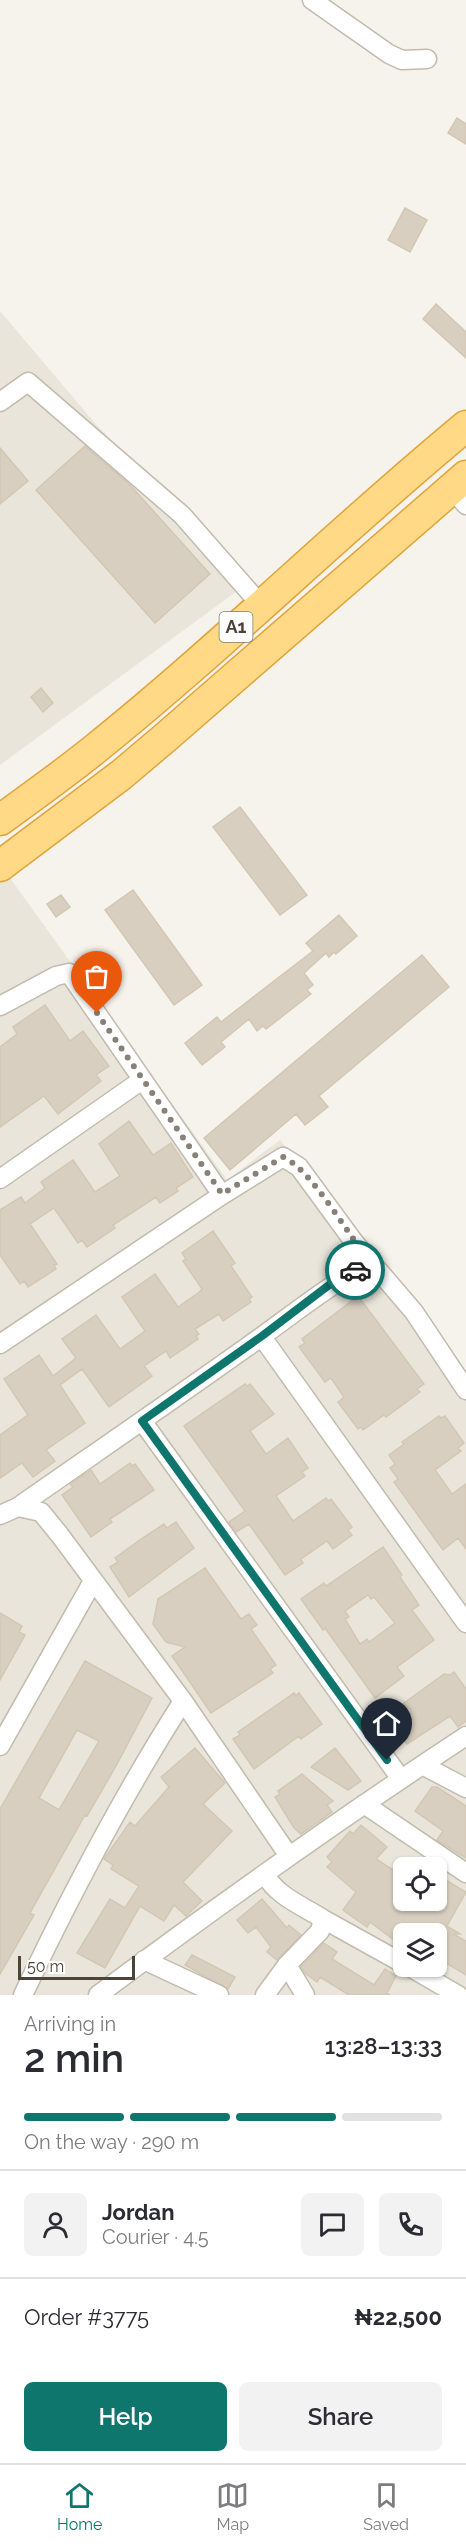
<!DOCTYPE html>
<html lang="en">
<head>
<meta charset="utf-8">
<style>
	:root { --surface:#fff; --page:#f2f2f3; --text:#2b2b33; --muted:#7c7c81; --line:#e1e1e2; --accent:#0f766e }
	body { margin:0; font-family:Raleway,sans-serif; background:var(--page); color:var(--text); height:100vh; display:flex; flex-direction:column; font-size:22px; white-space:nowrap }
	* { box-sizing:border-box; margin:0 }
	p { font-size:20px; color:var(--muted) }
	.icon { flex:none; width:33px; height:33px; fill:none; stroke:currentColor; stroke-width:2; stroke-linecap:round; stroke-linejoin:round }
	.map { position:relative; height:1995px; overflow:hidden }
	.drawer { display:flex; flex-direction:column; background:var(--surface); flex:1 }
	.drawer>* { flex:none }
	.controls { position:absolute; left:393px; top:1857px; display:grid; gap:12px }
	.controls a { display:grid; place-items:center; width:54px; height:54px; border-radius:9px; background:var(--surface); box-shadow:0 2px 4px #0004; font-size:30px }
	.scale { position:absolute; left:18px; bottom:15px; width:117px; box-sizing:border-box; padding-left:6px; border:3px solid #4b4439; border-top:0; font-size:16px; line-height:21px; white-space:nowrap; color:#4b4439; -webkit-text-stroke:4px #fff; paint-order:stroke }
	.pin { position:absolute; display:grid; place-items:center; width:51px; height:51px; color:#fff; margin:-62px -26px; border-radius:50% 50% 50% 0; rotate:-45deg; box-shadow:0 0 6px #0007 }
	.pin .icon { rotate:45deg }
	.courier { position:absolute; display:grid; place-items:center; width:60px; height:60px; margin:-30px; border:4px solid #0f766e; border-radius:50%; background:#fff; color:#222; box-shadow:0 2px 8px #0007 }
	.head em { font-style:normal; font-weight:600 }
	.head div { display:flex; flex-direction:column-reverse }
	.head { display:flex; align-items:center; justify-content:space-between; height:102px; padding:0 24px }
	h1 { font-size:39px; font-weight:600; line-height:45px }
	.bar { display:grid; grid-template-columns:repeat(4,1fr); gap:9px 6px; align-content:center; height:72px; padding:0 24px }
	.bar i { height:8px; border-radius:4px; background:var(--line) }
	.bar .on { background:var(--accent) }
	.bar p { grid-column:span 4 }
	.line { display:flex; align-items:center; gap:15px; padding:0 24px; border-top:2px solid var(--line) }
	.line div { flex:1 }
	.round { display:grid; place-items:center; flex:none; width:63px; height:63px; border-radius:9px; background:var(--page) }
	.action { display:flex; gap:12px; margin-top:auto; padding:12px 24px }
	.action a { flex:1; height:69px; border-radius:9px; background:var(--accent); color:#fff; font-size:24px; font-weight:600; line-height:69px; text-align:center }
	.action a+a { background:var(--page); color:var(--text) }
	.tab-bar { display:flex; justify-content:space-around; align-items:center; height:84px; border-top:2px solid var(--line); background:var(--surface); font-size:16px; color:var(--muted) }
	.tab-bar a { display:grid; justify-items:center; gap:3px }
	.tab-bar .on { color:var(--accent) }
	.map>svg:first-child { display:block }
</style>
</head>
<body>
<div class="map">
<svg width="466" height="1995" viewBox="0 0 466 1995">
	<rect width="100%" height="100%" fill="#f6f3ec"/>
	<path fill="#eae5da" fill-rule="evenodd" d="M0,311L94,422L248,583L0,765Z
		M0,864L227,1180L280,1140L369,1248L466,1381V1995H0ZM404,1868H436V1900H404ZM404,1934H436V1966H404Z"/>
	<path fill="#d8cfc1" stroke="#d3c7b4" stroke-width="1.5" fill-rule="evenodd" d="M457,118L466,124V144L448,133Z
		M405,208L427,220L410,252L388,240Z
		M436,304L466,332V358L423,319Z
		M85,446L130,485L210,574L155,623L36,490Z
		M0,448L28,481L0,504Z
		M41,688L53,703L43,712L31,697Z
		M240,807L307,895L280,915L213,827Z
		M133,890L202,985L174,1005L105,910Z
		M61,895L70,907L56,917L47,904Z
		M339,915L357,936L336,954L334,952L329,957L326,953L304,973L313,985L307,990L311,994L266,1029L263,1026L257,1031L249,1019L221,1042L225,1047L202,1065L185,1043L217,1017L221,1022L313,951L306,943Z
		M422,955L449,987L319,1096L328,1107L305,1125L296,1114L230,1170L204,1138Z
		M45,1005L70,1041L83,1031L109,1066L96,1075L101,1081L58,1114L44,1096L0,1127V1047L17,1034L13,1027Z
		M129,1121L153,1155L171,1143L193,1177L176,1188L178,1191L160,1203L156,1197L113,1225L115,1228L87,1247L82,1240L78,1243L54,1208L30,1224L57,1264L54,1265L56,1269L28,1287L24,1281L20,1284L0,1255V1210L21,1197L25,1203L45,1188L41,1182L73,1160L95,1192L120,1176L99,1144Z
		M213,1231L235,1263L231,1266L252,1297L249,1299L251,1302L223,1321L219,1314L195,1329L199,1334L196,1336L198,1339L170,1358L166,1351L144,1366L152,1376L109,1407L82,1369L60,1385L85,1423L46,1450L55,1461L33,1477L22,1463L0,1478V1435L28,1415L4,1379L39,1355L53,1376L76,1358L62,1339L96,1315L120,1349L145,1331L122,1297L155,1274L178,1307L198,1293L202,1289L183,1261L186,1259L182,1253Z
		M358,1296L424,1384L417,1389L420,1392L386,1417L384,1415L363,1430L361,1427L358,1429L338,1402L344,1397L331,1378L325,1382L299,1347L305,1343L302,1339Z
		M245,1384L247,1386L250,1384L274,1414L250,1431L266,1454L288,1438L308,1468L302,1472L305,1476L276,1496L293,1521L326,1498L328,1501L331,1499L352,1527L348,1530L352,1535L333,1549L327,1541L301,1559L303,1563L285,1575L249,1524L236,1532L229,1522L245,1511L184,1426Z
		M439,1416L441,1418L445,1416L464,1443L458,1448L461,1451L435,1470L452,1494L466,1484V1549L458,1538L443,1550L394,1482L398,1479L390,1468L395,1464L389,1455L404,1444L402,1442Z
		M130,1463L132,1466L135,1464L154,1490L110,1519L112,1522L91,1537L62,1495L73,1487L70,1484L91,1470L100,1484Z
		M176,1522L194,1548L129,1597L110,1567L118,1562L115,1558L141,1539L164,1524L167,1528Z
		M383,1547L402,1575L400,1577L419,1605L412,1610L434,1640L397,1667L404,1676L375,1698L325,1628L323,1630L301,1599L324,1583L326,1586ZM368,1595L371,1599L374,1597L395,1623L369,1642L367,1639L360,1644L345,1619L349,1617L345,1611Z
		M205,1568L241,1619L249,1614L257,1625L251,1629L276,1665L270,1669L273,1673L211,1713L172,1656L185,1647L166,1642L153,1624L158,1599Z
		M0,1613L22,1626L19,1632L25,1635L0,1680Z
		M85,1661L152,1698L116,1766L87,1816L85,1815L30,1913L34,1915L0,1974V1809ZM77,1730L99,1741L59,1810L39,1798Z
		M454,1672L466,1689V1721L458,1727L450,1716L407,1744L388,1717L394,1713L393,1711L444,1674L450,1675Z
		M294,1693L296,1696L299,1693L322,1724L301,1739L299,1736L254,1769L233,1739L240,1735L238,1732Z
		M195,1748L225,1783L203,1804L232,1831L183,1882L202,1901L186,1916L174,1905L164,1921L140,1906L105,1968L77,1953L110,1899L125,1908L139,1886L111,1869L113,1865L104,1859L130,1822L135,1826L169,1787L161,1777Z
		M335,1748L361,1781L348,1790L311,1767Z
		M302,1774L333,1801L327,1805L332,1812L301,1834L294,1828L275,1797L280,1794L278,1791Z
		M432,1787H437L466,1806V1858L437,1840L443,1831L415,1811Z
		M361,1825L387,1847L376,1859L404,1877V1900H436V1874L466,1892L447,1926L460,1934H453L466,1941V1975L436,1957V1934H412L398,1925L395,1941L370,1922L367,1927L343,1910L356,1892L327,1867L332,1862L327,1857L350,1831L353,1834Z
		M262,1899L287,1928L289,1925L301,1935L277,1960L267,1952L271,1947L256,1927L248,1933L237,1920Z
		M324,1943L337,1952L332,1959L374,1985L385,1969L396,1976L387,1993L390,1995H349L320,1977L317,1982L306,1974L301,1967Z
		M192,1955L235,1977L228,1989L185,1965Z"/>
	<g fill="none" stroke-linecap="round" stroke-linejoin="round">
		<defs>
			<path id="minor" d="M312,0L389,54L402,60L427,59
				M0,402L28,382L182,515L261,605
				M451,488L466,505
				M0,1006L56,976L69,973L222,1195
				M0,1179L142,1080
				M262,1337L466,1623
				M0,1344L222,1195L283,1157L299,1167L354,1242L414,1312L466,1390
				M142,1421L401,1779
				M18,1507L41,1512L59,1534L183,1701L289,1856
				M0,1515L18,1507C94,1454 171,1401 247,1347C288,1318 326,1287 371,1261
				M0,1746L93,1581
				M422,1765L466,1788
				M364,1804L466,1873
				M323,1919L404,1964
				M144,1960L219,1995
				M287,1965L305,1995
				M408,1966L458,1995
				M23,1995C71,1894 123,1795 183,1701
				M98,1995C219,1905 341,1818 466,1736
				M265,1995L287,1965L320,1931L323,1919C303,1906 276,1896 265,1874"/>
			<path id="trunk" d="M0,820C32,797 64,774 95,749C223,646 340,530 466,426
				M0,866L121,775L166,737L466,476"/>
		</defs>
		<use href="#minor" stroke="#c2bbae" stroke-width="21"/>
		<use href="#trunk" stroke="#e0a43c" stroke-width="33"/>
		<use href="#minor" stroke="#fff" stroke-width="18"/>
		<use href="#trunk" stroke="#ffd985" stroke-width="30"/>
	</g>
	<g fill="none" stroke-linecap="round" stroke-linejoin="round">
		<path stroke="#878178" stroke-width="6" stroke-dasharray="0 10.8" d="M97,1013L222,1194L283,1157C312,1170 348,1235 370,1262L355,1270"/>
		<path stroke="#0f766e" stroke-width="8" d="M355,1270L333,1282L262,1336L142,1421L387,1760"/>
	</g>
	<g text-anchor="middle" stroke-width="4.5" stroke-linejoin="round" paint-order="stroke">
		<rect fill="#fff" stroke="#817c74" stroke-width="1.5" x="219.5" y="612" width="33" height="30" rx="4.5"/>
		<g font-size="18" font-weight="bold" fill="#4b4439">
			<text x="236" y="633">A1</text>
		</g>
	</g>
</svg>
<div class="controls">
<a><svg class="icon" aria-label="locate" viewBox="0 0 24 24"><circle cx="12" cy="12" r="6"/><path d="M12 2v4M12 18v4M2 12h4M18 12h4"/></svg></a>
<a><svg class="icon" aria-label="layers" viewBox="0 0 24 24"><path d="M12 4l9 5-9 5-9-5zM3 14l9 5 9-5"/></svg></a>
</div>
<div class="scale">50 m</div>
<div class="pin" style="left:97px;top:1013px;background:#ea580c"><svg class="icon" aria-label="bag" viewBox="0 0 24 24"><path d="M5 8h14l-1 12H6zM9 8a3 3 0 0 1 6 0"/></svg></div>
<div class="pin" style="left:387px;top:1760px;background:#1f2937"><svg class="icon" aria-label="home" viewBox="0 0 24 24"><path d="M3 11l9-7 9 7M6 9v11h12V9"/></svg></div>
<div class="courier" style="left:355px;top:1270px"><svg class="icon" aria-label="car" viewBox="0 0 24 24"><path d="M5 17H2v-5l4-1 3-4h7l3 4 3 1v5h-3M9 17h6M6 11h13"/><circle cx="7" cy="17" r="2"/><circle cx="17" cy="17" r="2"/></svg></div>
</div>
<section class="drawer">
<div class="head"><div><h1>2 min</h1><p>Arriving in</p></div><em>13:28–13:33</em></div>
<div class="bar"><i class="on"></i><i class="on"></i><i class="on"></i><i></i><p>On the way · 290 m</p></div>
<div class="line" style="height:108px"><a class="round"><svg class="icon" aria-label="person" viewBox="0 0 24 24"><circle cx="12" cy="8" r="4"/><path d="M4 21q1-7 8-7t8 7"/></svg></a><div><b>Jordan</b><p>Courier · 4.5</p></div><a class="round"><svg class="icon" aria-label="chat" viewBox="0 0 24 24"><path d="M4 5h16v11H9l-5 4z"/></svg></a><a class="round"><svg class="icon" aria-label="phone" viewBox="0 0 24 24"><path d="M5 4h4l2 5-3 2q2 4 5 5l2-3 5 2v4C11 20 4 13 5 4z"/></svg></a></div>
<div class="line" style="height:78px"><div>Order #3775</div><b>₦22,500</b></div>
<div class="action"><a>Help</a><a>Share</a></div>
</section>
<nav class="tab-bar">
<a class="on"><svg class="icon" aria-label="home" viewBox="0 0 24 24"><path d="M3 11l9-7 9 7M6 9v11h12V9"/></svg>Home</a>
<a><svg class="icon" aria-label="map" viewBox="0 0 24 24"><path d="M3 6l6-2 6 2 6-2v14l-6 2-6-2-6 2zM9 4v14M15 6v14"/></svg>Map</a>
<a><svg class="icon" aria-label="saved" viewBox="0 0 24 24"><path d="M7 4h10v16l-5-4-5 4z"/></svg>Saved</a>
</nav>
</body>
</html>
